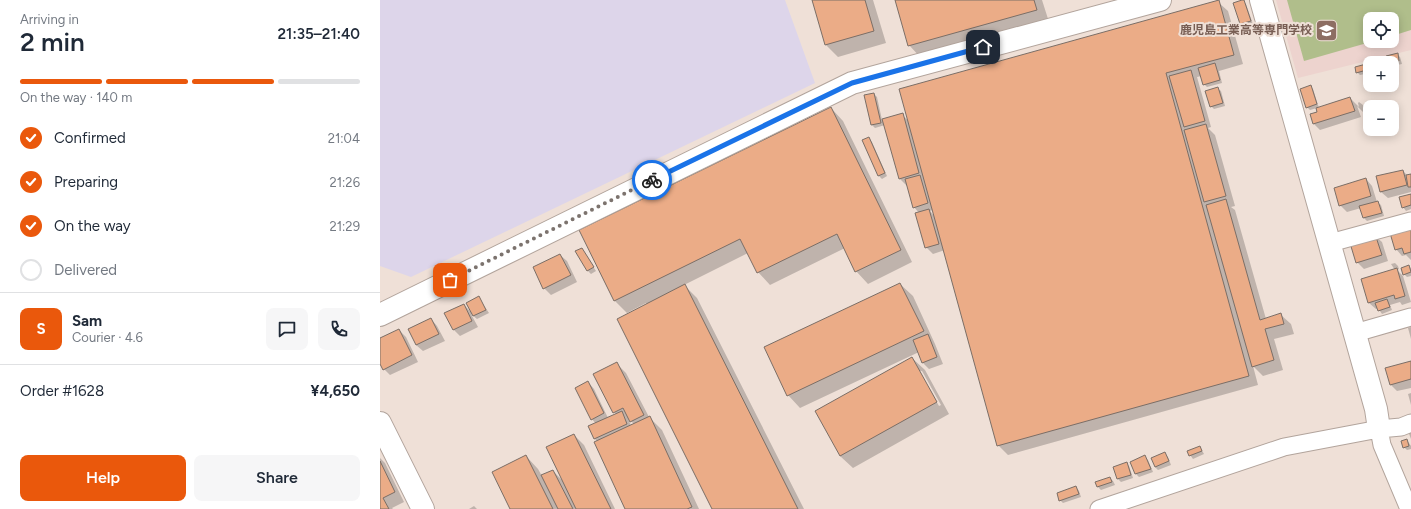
<!DOCTYPE html>
<html lang="en">
<head>
<meta charset="utf-8">
<style>
	:root { --surface:#fff; --page:#f6f6f7; --text:#1f2937; --muted:#747a83; --line:#e0e1e3; --accent:#ea580c }
	body { margin:0; font-family:Figtree,"Noto Sans JP",sans-serif; background:var(--page); color:var(--text); height:100vh; display:flex; flex-direction:column; font-size:15px; white-space:nowrap }
	* { box-sizing:border-box; margin:0 }
	p { font-size:13px; color:var(--muted) }
	.icon { flex:none; width:22px; height:22px; fill:none; stroke:currentColor; stroke-width:2; stroke-linecap:round; stroke-linejoin:round }
	.map { position:relative; flex:1; overflow:hidden }
	.sheet { display:flex; flex-direction:column; background:var(--surface); width:380px }
	.sheet>* { flex:none }
	.fabs { position:absolute; left:983px; top:12px; display:grid; gap:8px }
	.fabs a { display:grid; place-items:center; width:36px; height:36px; border-radius:8px; background:var(--surface); box-shadow:0 2px 10px #0003; font-size:20px }
	.pin { position:absolute; display:grid; place-items:center; width:34px; height:34px; color:#fff; margin:-17px; border-radius:8px; box-shadow:0 2px 6px #0006 }
	.courier { position:absolute; display:grid; place-items:center; width:40px; height:40px; margin:-20px; border:3px solid #1a73e8; border-radius:50%; background:#fff; color:#222; box-shadow:0 1px 5px #0007 }
	.headline em { font-style:normal; font-weight:600 }
	.headline div { display:flex; flex-direction:column-reverse }
	.headline { display:flex; align-items:center; justify-content:space-between; height:68px; padding:0 20px }
	h1 { font-size:26px; font-weight:600; line-height:30px }
	.bar { display:grid; grid-template-columns:repeat(4,1fr); gap:6px 4px; align-content:center; height:48px; padding:0 20px }
	.bar i { height:5px; border-radius:3px; background:var(--line) }
	.bar .selected { background:var(--accent) }
	.bar p { grid-column:span 4 }
	.line { display:flex; align-items:center; gap:10px; padding:0 20px; border-top:1px solid var(--line) }
	.line div { flex:1 }
	.round { display:grid; place-items:center; flex:none; width:42px; height:42px; border-radius:8px; background:var(--page) }
	ol { padding:0 20px; list-style:none }
	li { display:flex; align-items:center; gap:12px; height:44px }
	li p { margin-inline-start:auto }
	li .icon { padding:4px; border-radius:50%; background:var(--accent); color:#fff; stroke-width:4 }
	li:last-child { color:var(--muted) }
	li i { width:22px; height:22px; border:2px solid var(--line); border-radius:50% }
	.action { display:flex; gap:8px; margin-top:auto; padding:8px 20px }
	.action a { flex:1; height:46px; border-radius:8px; background:var(--accent); color:#fff; font-size:16px; font-weight:600; line-height:46px; text-align:center }
	.action a+a { background:var(--page); color:var(--text) }
	main { display:flex; flex:1; min-height:0 }
	.map>svg:first-child { display:block }
</style>
</head>
<body>
<main>
<section class="sheet">
<div class="headline"><div><h1>2 min</h1><p>Arriving in</p></div><em>21:35–21:40</em></div>
<div class="bar"><i class="selected"></i><i class="selected"></i><i class="selected"></i><i></i><p>On the way · 140 m</p></div>
<ol>
<li><svg class="icon" aria-label="check" viewBox="0 0 24 24"><path d="M5 12l5 5 9-10"/></svg>Confirmed<p>21:04</p></li>
<li><svg class="icon" aria-label="check" viewBox="0 0 24 24"><path d="M5 12l5 5 9-10"/></svg>Preparing<p>21:26</p></li>
<li><svg class="icon" aria-label="check" viewBox="0 0 24 24"><path d="M5 12l5 5 9-10"/></svg>On the way<p>21:29</p></li>
<li><i></i>Delivered</li>
</ol>
<div class="line" style="height:72px"><b class="round" style="background:var(--accent);color:#fff">S</b><div><b>Sam</b><p>Courier · 4.6</p></div><a class="round"><svg class="icon" aria-label="chat" viewBox="0 0 24 24"><path d="M4 5h16v11H9l-5 4z"/></svg></a><a class="round"><svg class="icon" aria-label="phone" viewBox="0 0 24 24"><path d="M5 4h4l2 5-3 2q2 4 5 5l2-3 5 2v4C11 20 4 13 5 4z"/></svg></a></div>
<div class="line" style="height:52px"><div>Order #1628</div><b>¥4,650</b></div>
<div class="action"><a>Help</a><a>Share</a></div>
</section>
<div class="map">
<svg width="1031" height="509" viewBox="0 0 1031 509">
	<rect width="100%" height="100%" fill="#efe0d7"/>
	<path fill="#ddd5ea" d="M0,0H405L435,83L31,277L0,266Z"/>
	<path fill="#edd3ce" fill-rule="evenodd" d="M896,0H1031V50L918,78ZM990,19H1012V41H990Z"/>
	<path fill="#b0be8b" d="M907,0H1031V30L1012,36V19H990V41H994L924,61Z"/>
	<path fill="#0003" fill-rule="evenodd" d="M433,0H493L506,43L458,57L446,45Z
		M516,0H662L669,22L541,58L529,45Z
		M863,1L866,4L873,24L864,27L860,24Z
		M838,2L848,11L863,64L839,71L842,83L827,87L824,84L822,76L817,77L831,127L828,128L835,135L855,206L851,207L855,210L886,319L901,315L911,324L914,334L894,339L903,370L883,376L873,366L878,385L628,455L618,445L565,250L553,254L546,247L539,213L534,207L528,187L520,179L505,125L495,128L492,125L494,94L497,97L502,120L522,115L529,121ZM553,210L555,217L550,211Z
		M1017,54L1020,57L1022,64L1012,66V63H1009L1008,57Z
		M1003,61L1005,63H994Z
		M990,64V73L980,75L977,72Z
		M930,86L933,89L939,108L970,98L979,107L978,103L979,102L983,105L985,111L983,112L977,106L981,117L940,130L934,124L939,112L937,108L930,110L927,107Z
		M837,88L841,91L845,106L834,109L831,106Z
		M451,108L463,121L532,262L488,284L476,271L465,248L390,285L378,272L368,253L304,285L317,298L424,509H333L267,305L266,303L247,313L234,300Z
		M489,139L492,142L507,176L502,179L499,176L483,141Z
		M1023,171L1028,176L1031,175V192L1008,198L1001,192Z
		M986,179L992,186L997,202L1001,205L1004,216L987,221L984,218L981,208L967,212L960,205Z
		M1031,195V209L1026,211L1023,207Z
		M1031,229V260L1026,255L1022,256L1016,249Z
		M995,236L1002,242L1008,261L984,269L977,262Z
		M202,249L216,271L211,274L208,271Z
		M180,255L187,261L197,282L171,295L164,288Z
		M1015,263L1018,266L1019,269L1017,270L1023,276L1031,302L1022,305L1020,302L1010,305L1012,310L1002,314L998,308L996,309L989,303L1015,270L1011,264Z
		M1028,266L1031,268V276L1027,277L1024,274Z
		M520,284L533,296L555,344L563,364L549,369L543,363L539,352L420,408L408,395Z
		M99,298L109,313L97,319L91,314L98,327L80,336L74,330L66,313L84,305L92,313Z
		M51,319L57,326L65,341L43,351L36,345L29,330Z
		M1031,327V339L1028,328Z
		M19,330L26,337L38,362L10,375L4,369L0,362V340Z
		M532,358L545,370L569,414L473,468L460,456ZM539,371H542L561,405L559,406Z
		M1031,362V388L1017,391L1011,385Z
		M236,363L246,373L269,417L282,430L319,509H246L217,441L215,439L216,424L212,419L208,382L214,389L228,418L236,414L234,412ZM248,418L254,424L251,426Z
		M1031,393V405L1028,394Z
		M1031,430V439L1028,431Z
		M194,435L204,445L235,509H131L146,456L158,469L162,476L173,471L184,482Z
		M1027,440L1031,446V449L1027,450L1024,447Z
		M820,447L824,454L813,459L808,452Z
		M785,454L788,457L791,465L778,470L775,467Z
		M765,457L768,460L773,472L759,477L756,474L752,462Z
		M0,458L5,463L24,502L12,508L13,509H0Z
		M746,463L749,466L753,478L741,482L738,479Z
		M730,478L733,481L735,485L721,490L718,487L716,483Z
		M696,487L699,491L701,497L683,503L680,500Z
		M94,506L97,509H89Z"/>
	<path fill="#ebac87" stroke="#7b6e66" d="M432,0H485L494,31L445,45Z
		M515,0H654L657,10L528,46Z
		M839,0L854,55L786,73L869,376L617,446L519,89Z
		M862,0H864L871,21L860,24L853,3Z
		M1018,53L1019,61L1008,63L1006,56Z
		M835,63L840,80L823,85L818,68Z
		M990,63V69L976,73L975,67Z
		M811,70L825,121L804,127L789,76Z
		M931,85L937,104L926,108L920,89Z
		M838,87L843,103L830,107L825,91Z
		M494,93L501,123L491,125L484,95Z
		M970,97L975,111L933,124L930,114L937,112L936,108Z
		M451,107L521,250L475,272L457,234L377,273L360,239L234,301L199,230Z
		M523,113L539,173L519,179L502,119Z
		M826,124L846,196L824,202L804,130Z
		M489,137L505,173L498,176L482,140Z
		M1023,170L1027,185L1000,192L996,176Z
		M1031,174V187H1028L1026,175Z
		M540,175L548,203L533,208L525,179Z
		M986,178L991,196L959,206L954,188Z
		M1031,194V205L1022,208L1019,197Z
		M846,199L880,320L901,313L904,324L885,329L894,360L872,367L826,205Z
		M998,201L1002,213L983,218L979,206Z
		M549,209L559,244L545,248L535,213Z
		M1031,228V252L1024,254L1022,248L1015,250L1010,233Z
		M995,234L1002,255L976,263L970,243Z
		M202,248L214,267L207,271L195,251Z
		M180,254L191,275L163,289L153,267Z
		M1029,265L1031,272L1023,275L1021,268Z
		M1017,268L1025,296L1015,299L1014,295L988,303L981,279Z
		M520,283L544,331L407,396L384,347Z
		M305,284L418,509H332L237,319Z
		M99,296L106,310L93,316L86,303Z
		M1007,299L1010,307L998,311L995,303Z
		M84,304L92,321L73,330L64,313Z
		M51,318L59,334L36,345L28,329Z
		M19,329L32,355L3,370L0,364V338Z
		M548,334L557,357L542,363L533,340Z
		M532,357L557,402L460,456L435,411Z
		M1031,361V379L1010,385L1005,368Z
		M237,362L264,415L250,422L243,408L233,413L213,374Z
		M208,381L224,413L211,420L195,388Z
		M242,411L247,424L214,439L208,426Z
		M270,416L312,507L307,509H245L214,442Z
		M194,434L231,509H196L166,447Z
		M1027,439L1029,446L1023,448L1021,441Z
		M820,446L822,451L809,456L807,451Z
		M785,452L789,461L775,467L771,458Z
		M146,455L173,509H130L112,472Z
		M765,455L771,469L755,474L750,462Z
		M0,461L15,492L3,498L9,509H0Z
		M747,462L751,475L737,479L733,467Z
		M173,470L193,509H178L161,475Z
		M730,477L732,482L717,487L715,482Z
		M696,486L699,494L679,501L677,493Z"/>
	<g fill="none" stroke-linecap="round" stroke-linejoin="round">
		<defs>
			<path id="street" d="M950,243L1031,221
				M975,333L1031,317
				M999,429L1002,445L1029,509
				M719,509L904,447L999,429L1021,427L1031,423"/>
			<path id="secondary" d="M881,0L996,409L999,429
				M0,315L472,83L780,0
				M0,423L43,509"/>
		</defs>
		<use href="#street" stroke="#b2a49c" stroke-width="19"/>
		<use href="#secondary" stroke="#b2a49c" stroke-width="24"/>
		<use href="#street" stroke="#fff" stroke-width="17"/>
		<use href="#secondary" stroke="#fff" stroke-width="22"/>
	</g>
	<g fill="none" stroke-linecap="round" stroke-linejoin="round">
		<path stroke="#7c736e" stroke-width="4" stroke-dasharray="0 7.2" d="M70,280L272,180"/>
		<path stroke="#1a73e8" stroke-width="5" d="M272,180L472,83L603,47"/>
	</g>
	<defs>
		<symbol id="university-square" viewBox="-11 -11 22 22"><rect x="-9" y="-9" width="18" height="18" rx="4" fill="#8d6e63" stroke="#efe0d7"/><path d="M0-5L7-2L0 1L-7-2ZM-4 1L0 2.5L4 1V4Q0 6-4 4Z" fill="#fff"/></symbol>
	</defs>
	<g fill-rule="evenodd">
		<use href="#university-square" x="934" y="18" width="25" height="25"/>
	</g>
	<g text-anchor="middle" stroke-width="4" stroke-linejoin="round" paint-order="stroke">
		<g font-size="12" font-weight="bold" fill="#785e54" stroke="#efe0d7" text-anchor="end">
			<text x="932" y="34">鹿児島工業高等専門学校</text>
		</g>
	</g>
</svg>
<div class="fabs">
<a><svg class="icon" aria-label="locate" viewBox="0 0 24 24"><circle cx="12" cy="12" r="6"/><path d="M12 2v4M12 18v4M2 12h4M18 12h4"/></svg></a>
<a>+</a>
<a>−</a>
</div>
<div class="pin" style="left:70px;top:280px;background:#ea580c"><svg class="icon" aria-label="bag" viewBox="0 0 24 24"><path d="M5 8h14l-1 12H6zM9 8a3 3 0 0 1 6 0"/></svg></div>
<div class="pin" style="left:603px;top:47px;background:#1f2937"><svg class="icon" aria-label="home" viewBox="0 0 24 24"><path d="M3 11l9-7 9 7M6 9v11h12V9"/></svg></div>
<div class="courier" style="left:272px;top:180px"><svg class="icon" aria-label="bike" viewBox="0 0 24 24"><circle cx="6" cy="16" r="4"/><circle cx="18" cy="16" r="4"/><path d="M6 16l4-8h5l3 8M10 8l3 8H6M13 5h3"/></svg></div>
</div>
</main>
</body>
</html>
